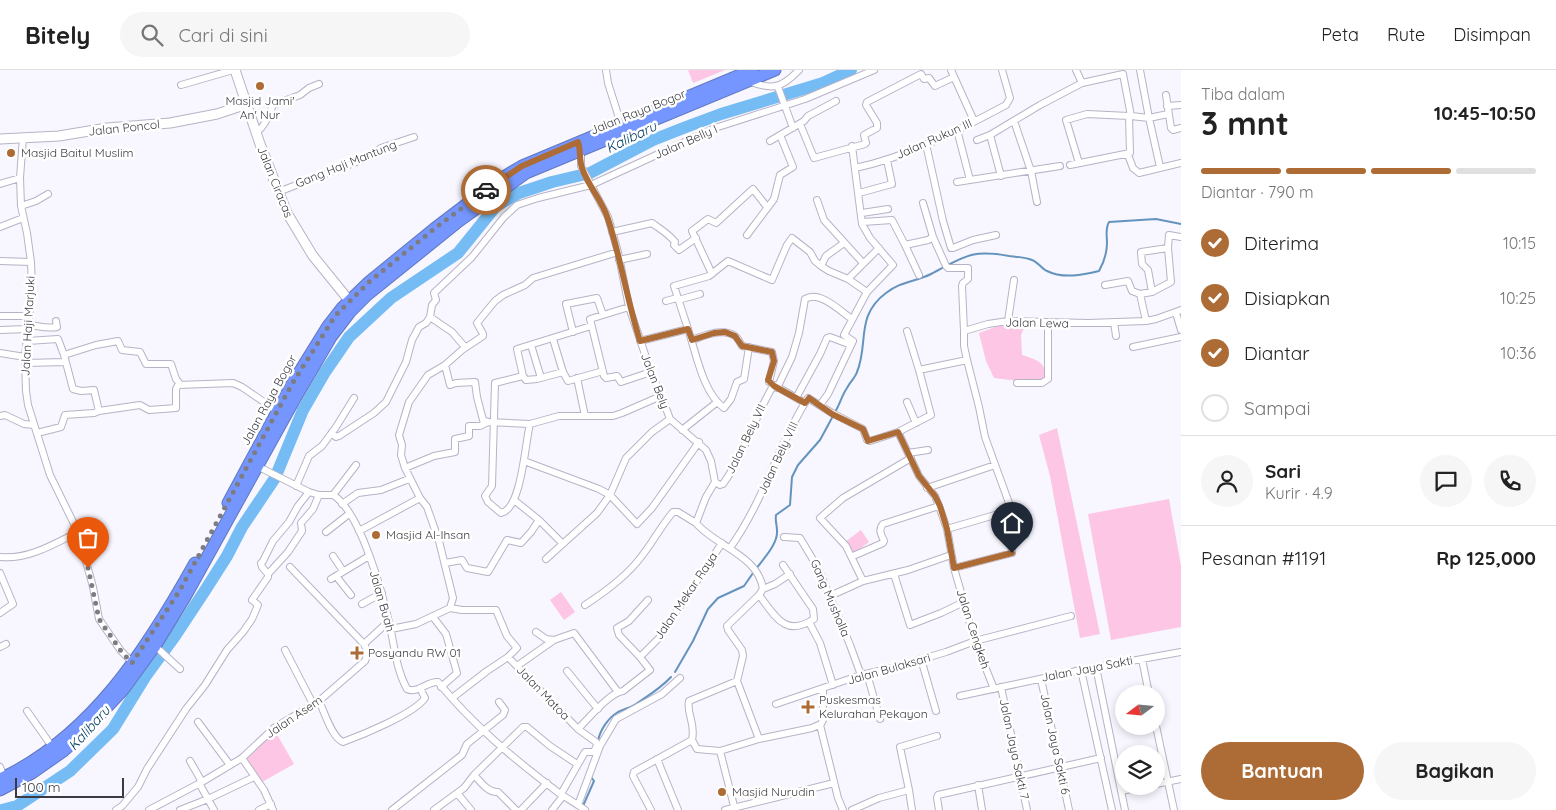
<!DOCTYPE html>
<html lang="id">
<head>
<meta charset="utf-8">
<style>
	:root { --surface:#fff; --page:#f6f6f6; --text:#222; --muted:#767676; --line:#e0e0e0; --accent:#ad6c36 }
	body { margin:0; font-family:Quicksand,sans-serif; background:var(--page); color:var(--text); height:100vh; display:flex; flex-direction:column; font-size:19px; white-space:nowrap }
	* { box-sizing:border-box; margin:0 }
	p { font-size:16px; color:var(--muted) }
	.icon { flex:none; width:28px; height:28px; fill:none; stroke:currentColor; stroke-width:2; stroke-linecap:round; stroke-linejoin:round }
	.map { position:relative; flex:1; overflow:hidden }
	.side { display:flex; flex-direction:column; background:var(--surface); width:375px }
	.side>* { flex:none }
	.needle { width:32px; rotate:254deg }
	.tools { position:absolute; left:1115px; top:615px; display:grid; gap:10px }
	.tools a { display:grid; place-items:center; width:50px; height:50px; border-radius:50%; background:var(--surface); box-shadow:0 2px 8px #0003; font-size:25px }
	.scale { position:absolute; left:15px; bottom:12px; width:109px; box-sizing:border-box; padding-left:5px; border:2px solid #3b3a41; border-top:0; font-size:14px; line-height:18px; white-space:nowrap; color:#3b3a41; -webkit-text-stroke:4px #fff; paint-order:stroke }
	.pin { position:absolute; display:grid; place-items:center; width:42px; height:42px; color:#fff; margin:-51px -21px; border-radius:50% 50% 50% 0; rotate:-45deg; box-shadow:0 0 5px #0007 }
	.pin .icon { rotate:45deg }
	.courier { position:absolute; display:grid; place-items:center; width:50px; height:50px; margin:-25px; border:4px solid #ad6c36; border-radius:50%; background:#fff; color:#222; box-shadow:0 1px 6px #0007 }
	.summary em { font-style:normal; font-weight:700 }
	.summary div { display:flex; flex-direction:column-reverse }
	.summary { display:flex; align-items:center; justify-content:space-between; height:85px; padding:0 20px }
	h1 { font-size:32px; font-weight:700; line-height:38px }
	.bar { display:grid; grid-template-columns:repeat(4,1fr); gap:8px 5px; align-content:center; height:60px; padding:0 20px }
	.bar i { height:6px; border-radius:4px; background:var(--line) }
	.bar .selected { background:var(--accent) }
	.bar p { grid-column:span 4 }
	.line { display:flex; align-items:center; gap:12px; padding:0 20px; border-top:1px solid var(--line) }
	.line div { flex:1 }
	.round { display:grid; place-items:center; flex:none; width:52px; height:52px; border-radius:26px; background:var(--page) }
	ol { padding:0 20px; list-style:none }
	li { display:flex; align-items:center; gap:15px; height:55px }
	li p { margin-inline-start:auto }
	li .icon { padding:5px; border-radius:50%; background:var(--accent); color:#fff; stroke-width:4 }
	li:last-child { color:var(--muted) }
	li i { width:28px; height:28px; border:2px solid var(--line); border-radius:50% }
	.cta { display:flex; gap:10px; margin-top:auto; padding:10px 20px }
	.cta a { flex:1; height:58px; border-radius:30px; background:var(--accent); color:#fff; font-size:20px; font-weight:700; line-height:58px; text-align:center }
	.cta a+a { background:var(--page); color:var(--text) }
	header { display:flex; align-items:center; gap:30px; box-sizing:border-box; height:70px; padding:0 25px; background:var(--surface); border-bottom:1px solid var(--line) }
	header strong { font-size:24px }
	nav { display:flex; gap:28px; margin-inline-start:auto; font-size:18px }
	.search { width:350px; height:45px; background:var(--page); display:flex; align-items:center; gap:12px; box-sizing:border-box; padding:0 18px; border-radius:28px; color:var(--muted); font-size:19px }
	main { display:flex; flex:1; min-height:0 }
	.map>svg:first-child { display:block }
</style>
</head>
<body>
<header>
<strong>Bitely</strong>
<div class="search"><svg class="icon" aria-label="search" viewBox="0 0 24 24"><circle cx="10" cy="10" r="6"/><path d="M15 15l6 6"/></svg>Cari di sini</div>
<nav><a>Peta</a><a>Rute</a><a>Disimpan</a></nav>
</header>
<main>
<div class="map">
<svg width="1181" height="740" viewBox="0 0 1181 740">
	<rect width="100%" height="100%" fill="#f8f6fe"/>
	<path fill="#fcc6e4" d="M688,0H725L693,13Z
		M1006,253L1024,258L1021,265L1022,285C1041,291 1045,292 1048,314C1030,311 1012,311 994,308L986,291L979,263Z
		M1057,358L1100,564L1080,568L1050,406L1039,365Z
		M1169,429L1181,496V557L1111,570L1088,444Z
		M861,460L869,472L854,483L845,472Z
		M561,522L575,542L564,550L550,530Z
		M275,661L294,694L262,712L244,688L260,672Z"/>
	<g fill="none" stroke-linecap="round" stroke-linejoin="round">
		<path stroke="#6494be" stroke-width="2" d="M835,342C840,334 842,325 847,318C850,312 855,308 857,302C869,273 855,246 886,223C901,211 915,212 931,204C964,187 970,179 1009,186C1016,187 1025,187 1032,190C1038,192 1042,199 1047,201C1063,209 1083,205 1099,201C1104,192 1107,183 1107,173C1107,165 1105,159 1109,152L1156,149L1181,154
			M756,499C763,489 778,474 777,461C777,454 775,452 776,445L790,435L792,407L798,395L820,370L833,346
			M675,602L693,571L708,539L718,528L744,516L753,503
			M598,671C600,660 608,648 618,642C624,639 630,638 636,634C648,626 661,618 671,607
			M583,736L594,711L591,707"/>
		<path stroke="#75bbf4" stroke-width="12" d="M2,740L17,736L70,701L113,659L145,607L175,566L206,519L227,486L242,457L275,408L303,340L325,302L349,267L391,228L458,183L496,136L519,123L552,112L590,103L653,70L686,57L721,44L823,13L851,0"/>
		<defs>
			<path id="street" d="M606,0L608,13L621,54
				M951,0L974,51
				M1076,0L1082,13
				M748,11C772,20 781,19 799,0
				M181,15L233,0
				M778,17L793,58
				M1166,25L1171,58L1173,60L1181,58
				M1167,36L1181,35
				M1131,46L1149,48L1140,0
				M1014,51L1031,101L1037,132
				M800,54L814,88L865,74L866,73L864,65L877,58V53L866,35L867,32L921,4L924,9L929,8L935,16L954,7
				M957,60L970,110
				M256,63C266,55 268,46 273,35L300,25L309,18L319,14
				M990,65L1001,106
				M23,67L20,108L21,136L27,163L31,192L32,219L25,287L26,321L28,335L50,405L78,462L93,517L99,549L121,581L134,594
				M977,70L990,65L1040,35L1082,13L1123,4L1131,46H1129L1130,83L1070,95
				M770,71L804,51L808,46L836,31
				M926,74L943,151L951,178H953L973,170L996,165
				M581,80V96L608,147L618,182L629,237L651,302L667,341L670,349L706,380L711,391L715,412L706,427L696,453C715,476 758,485 763,519L759,525L727,556L728,560L742,580L743,586L737,611L759,669
				M1128,85L1133,98L1139,103L1181,93
				M1079,93L1066,50L1087,44L1129,46
				M1160,97L1149,48L1168,44
				M855,98C908,87 959,60 1006,35L1010,28L1002,0
				M957,112L1060,96
				M0,114L20,108
				M278,122L367,88L381,78L414,67
				M859,123L892,114L887,90
				M817,130L824,150L863,193
				M923,133L933,167L946,196L948,198H968V209L963,213L962,216L964,261
				M21,136L36,131L48,124
				M862,143L888,139
				M863,152L892,150L905,175L928,170L933,167
				M0,157L23,148
				M612,162L652,153C660,159 669,164 675,172L674,175L679,180L696,168
				M747,165L774,129L780,105L793,97L780,65
				M905,175L919,205
				M618,182L533,208L525,215L503,225L495,231L477,253L483,264V266L462,280L445,295L450,315L456,313L475,312L477,327L483,350L488,352L530,354L559,346H613L622,343L661,326
				M619,190L647,184
				M0,191L31,192
				M821,196L826,186L844,173
				M712,204L692,161L708,149L716,153L753,119L767,137
				M848,209L879,178
				M1105,215L1128,211L1132,221L1140,224
				M1152,222L1148,200L1142,194L1141,182L1168,178L1169,165L1181,167
				M678,230L700,224
				M666,231L677,228
				M629,237L590,249L604,306L606,308L617,306L621,312L651,302
				M1176,243L1181,260
				M0,246H29
				M430,247L452,262L465,277
				M1008,251L1014,210
				M1146,251L1140,224L1152,222L1171,212L1168,178
				M1114,252L1116,266
				M29,255C39,256 47,259 57,257L56,251
				M688,259L674,216L709,206L728,191L772,210L787,175L792,168L810,182L815,191L821,196L829,201L848,209L867,222
				M0,260L28,259
				M907,261L919,300
				M573,262L566,234L597,228L603,245
				M553,269L563,302
				M692,270C704,266 723,257 735,266C739,269 740,273 742,276L772,282L774,291L769,312L805,333
				M27,271L58,269L64,285L73,319L81,321L94,320L99,341L94,343L65,345L61,357L37,363
				M640,271L688,259C696,283 703,323 724,338L731,329L737,312L744,309L749,277
				M531,275L541,308
				M1133,277L1181,267
				M0,283L25,287
				M64,285L96,275L118,271L122,280L140,282L146,294H171L176,309L180,314
				M25,293L65,292
				M523,306L517,279L591,256
				M577,308L585,346
				M1017,313H1042L1048,309V253
				M777,318L792,287L799,263L805,229C820,220 840,241 852,249
				M796,328L820,284L827,268L830,267L851,275
				M907,332L916,353
				M820,335L828,324L853,271L844,265L867,222L893,195L870,168L862,154L852,76
				M99,341L140,335L149,340L176,338V319L178,315L233,313L242,317L277,341
				M0,346L5,345L24,354L34,355
				M530,354C525,372 522,439 501,443L488,432L485,426L492,416L495,313L523,306L526,310L537,309L563,302L568,311L603,301
				M682,360L716,333
				M332,362L336,367L339,366L374,343L386,332L406,292L412,270L419,257L426,253L430,247L432,235L436,230L434,223L472,187L504,147L517,135L538,128L591,115L715,58L805,29L874,0
				M898,362L919,406L935,426L939,436L947,459L954,498L975,571L994,619
				M908,383L928,380
				M911,388L843,428L820,448L846,476L863,511L908,500L951,485
				M524,391L599,419L610,425L637,454L652,438L699,372
				M257,396L309,422L319,425H333C361,442 383,525 390,557C395,578 396,599 407,619C418,624 427,611 438,612C473,655 515,690 559,723C568,729 577,734 585,740
				M405,398L434,386L455,382V369L469,366V356H480L488,352
				M715,412L720,415L723,414C745,383 754,348 773,316
				M296,416L309,386L322,376L336,357L354,328
				M927,418L995,395
				M333,425L356,395
				M420,428L405,398L401,385L402,375L399,365L409,332L428,305L445,295
				M514,430L539,450L563,474
				M342,434L358,423L381,420L409,409
				M947,459L1005,442L1008,441L1009,433L985,367L979,337L967,290
				M359,461L420,428L427,437L439,471L453,528L450,538
				M326,462L349,444
				M784,467L800,468L818,498L850,575L861,605
				M730,478C750,450 764,418 778,386C787,367 796,346 808,328L832,343L863,359L867,370L870,371L898,362L931,345L919,300L967,290L964,276V261L988,254L1008,251L1088,253L1146,251L1156,249L1181,240
				M333,486L343,501
				M853,486L883,473L884,471C881,464 878,460 883,454L939,436
				M0,487C28,490 54,474 78,462
				M546,489L597,443L610,425L626,388L652,362L670,349
				M445,493L462,490L467,498L488,502L507,470L521,473L531,462L539,450
				M290,497L364,574
				M954,498L1012,483L1011,469L1025,465
				M0,503L13,534L0,543
				M268,504L262,497L261,493L263,491L273,471L289,452L298,436L309,422
				M894,504L910,555L941,543L964,532
				M336,506L351,525
				M331,509L369,486
				M763,519L775,514L790,504
				M759,525C775,546 785,568 814,549L813,539L783,495
				M830,526L863,511
				M362,534L382,523
				M585,535C605,522 627,506 641,487C653,472 661,456 673,442H678L696,453
				M450,538L462,540H496L507,566L517,578L508,587L487,601L452,628
				M433,547L446,564L457,603L441,617
				M809,552L820,573L833,615
				M391,559L416,554L450,538
				M536,562L546,569L554,570
				M155,576L180,599
				M0,577L6,574
				M285,580L313,634
				M508,587L578,659
				M640,587L619,565L617,558L629,551L648,530
				M921,589L936,641
				M1142,589L1149,624
				M517,596L554,570L574,563L618,622
				M1096,597L1125,740
				M1081,600L1112,740
				M567,601L598,639
				M867,604L880,649
				M1041,609L1069,740
				M1001,617L1027,740
				M960,626L1081,600L1181,582
				M319,631C324,641 332,668 343,672C362,665 414,644 425,628L420,618
				M776,634L823,618
				M27,641L53,678
				M198,652L230,695
				M820,655L838,728L843,740
				M1156,656L1174,740
				M692,670C696,653 686,643 689,631L737,611
				M720,681L735,740
				M242,688L264,720L273,740
				M657,689L678,740
				M190,691L202,712
				M0,697L4,707
				M474,705C481,712 488,723 498,722L516,740
				M199,713L214,740
				M1156,714L1181,709
				M978,715L982,740
				M909,720L912,740
				M1121,721L1146,716
				M457,723L471,740
				M561,724L585,682H594L597,675L596,672L578,659C589,648 609,623 623,621L650,600L640,587L659,568L722,473
				M578,735L600,676L616,649L662,624L680,608
				M116,740L122,736L138,717L147,699L186,639L205,615L227,580L243,562L252,549L258,535L252,530L268,507V504L288,482L302,461L301,453L313,439L319,425
				M149,740L202,712L242,688L274,658L319,631L365,591L368,583L364,574L389,551
				M180,740L208,729L254,707
				M259,740L271,734
				M392,740L462,685L467,674L503,645L505,640L499,632
				M434,740L464,718L474,705L523,657H527L550,676L577,694
				M521,740L547,713
				M552,740L563,726
				M651,740L633,706L634,702L692,670L697,679L720,681L759,669L812,658L821,654L823,650V618L861,605L892,598L946,582L975,571L1071,546
				M725,740L834,713
				M852,740L879,728L909,720L900,677L937,666
				M939,740L937,728L938,725L1101,688"/>
			<path id="secondary" d="M235,0L260,74L287,143L313,186L352,234
				M0,69L59,66L107,58L170,53L217,44L247,34"/>
			<path id="highway" d="M228,433L292,314L328,256L342,238L369,212L434,159L497,111L522,96L752,0
				M0,709C91,667 147,579 195,493
				M0,720L32,703L62,682L78,668L123,620L155,576L185,527L293,332L331,267L350,242L367,225L459,151L526,103L775,0"/>
		</defs>
		<use href="#street" stroke="#b7b3c6" stroke-width="8"/>
		<use href="#secondary" stroke="#b7b3c6" stroke-width="11"/>
		<use href="#highway" stroke="#6176bc" stroke-width="13"/>
		<use href="#street" stroke="#fff" stroke-width="6"/>
		<use href="#secondary" stroke="#fff" stroke-width="9"/>
		<use href="#highway" stroke="#7596ff" stroke-width="11"/>
	</g>
	<g fill="none" stroke-linecap="round" stroke-linejoin="round">
		<path stroke="#7d7c83" stroke-width="5" stroke-dasharray="0 9" d="M88,498L99,549L121,581L132,593L180,520L292,314L335,246L369,212L434,159L486,120"/>
		<path stroke="#ad6c36" stroke-width="6" d="M486,120L522,96L578,72C581,81 579,89 582,98C588,116 602,130 608,149C621,189 627,230 640,271L688,259L692,270L714,263L725,262L735,266L742,276L772,282L774,291L768,310L774,316L805,333L809,328L832,344L863,359L868,371L898,362L919,406L935,426L940,436L947,459L954,498L1012,483"/>
	</g>
	<g fill="#ad6c36" stroke="#fff" stroke-width="2">
		<circle cx="260" cy="16" r="5"/>
		<circle cx="11" cy="83" r="5"/>
		<circle cx="376" cy="465" r="5"/>
		<path d="M354.5 575.5h5v5h5v5h-5v5h-5v-5h-5v-5h5z"/>
		<path d="M805.5 629.5h5v5h5v5h-5v5h-5v-5h-5v-5h5z"/>
		<circle cx="722" cy="722" r="5"/>
	</g>
	<g text-anchor="middle" stroke-width="5" stroke-linejoin="round" paint-order="stroke">
		<g font-size="12" fill="#3b3a41" stroke="#fff" text-anchor="start">
			<text x="260" y="35" text-anchor="middle">Masjid Jami'<tspan x="260" dy="14">An' Nur</tspan></text>
			<text x="21" y="87">Masjid Baitul Muslim</text>
			<text x="386" y="469">Masjid Al-Ihsan</text>
			<text x="368" y="587">Posyandu RW 01</text>
			<text x="819" y="634">Puskesmas<tspan x="819" dy="14">Kelurahan Pekayon</tspan></text>
			<text x="732" y="726">Masjid Nurudin</text>
		</g>
		<g font-size="12" fill="#3b3a41" stroke="#fff">
			<text transform="translate(638 42) rotate(-22)" y="4">Jalan Raya Bogor</text>
			<text transform="translate(124 58) rotate(-6)" y="4">Jalan Poncol</text>
			<text transform="translate(934 69) rotate(-24)" y="4">Jalan Rukun III</text>
			<text transform="translate(686 72) rotate(-24)" y="4">Jalan Belly I</text>
			<text transform="translate(346 94) rotate(-22)" y="4">Gang Haji Mantung</text>
			<text transform="translate(275 112) rotate(68)" y="4">Jalan Ciracas</text>
			<text transform="translate(1037 253) rotate(1)" y="4">Jalan Lewa</text>
			<text transform="translate(28 256) rotate(-87)" y="4">Jalan Haji Marjuki</text>
			<text transform="translate(655 311) rotate(69)" y="4">Jalan Bely</text>
			<text transform="translate(269 330) rotate(-61)" y="4">Jalan Raya Bogor</text>
			<text transform="translate(746 369) rotate(-64)" y="4">Jalan Bely VII</text>
			<text transform="translate(778 388) rotate(-65)" y="4">Jalan Bely VIII</text>
			<text transform="translate(686 526) rotate(-56)" y="4">Jalan Mekar Raya</text>
			<text transform="translate(830 528) rotate(67)" y="4">Gang Musholla</text>
			<text transform="translate(382 531) rotate(74)" y="4">Jalan Buah</text>
			<text transform="translate(973 559) rotate(72)" y="4">Jalan Cengkeh</text>
			<text transform="translate(889 599) rotate(-16)" y="4">Jalan Bulaksari</text>
			<text transform="translate(1087 599) rotate(-11)" y="4">Jalan Jaya Sakti</text>
			<text transform="translate(543 623) rotate(46)" y="4">Jalan Matoa</text>
			<text transform="translate(294 647) rotate(-34)" y="4">Jalan Asem</text>
			<text transform="translate(1055 674) rotate(78)" y="4">Jalan Jaya Sakti 6</text>
			<text transform="translate(1014 679) rotate(78)" y="4">Jalan Jaya Sakti 7</text>
		</g>
		<g font-size="14" font-style="italic" fill="#00385d" stroke="#fff">
			<text transform="translate(631 67) rotate(-26)" y="5">Kalibaru</text>
			<text transform="translate(89 658) rotate(-48)" y="5">Kalibaru</text>
		</g>
	</g>
</svg>
<div class="tools">
<a><svg class="needle" viewBox="-14 -14 28 28"><path d="M0-13l5 13h-10z" fill="#e53935"/><path d="M0 13l5-13h-10z" fill="#767676"/></svg></a>
<a><svg class="icon" aria-label="layers" viewBox="0 0 24 24"><path d="M12 4l9 5-9 5-9-5zM3 14l9 5 9-5"/></svg></a>
</div>
<div class="scale">100 m</div>
<div class="pin" style="left:88px;top:498px;background:#ea580c"><svg class="icon" aria-label="bag" viewBox="0 0 24 24"><path d="M5 8h14l-1 12H6zM9 8a3 3 0 0 1 6 0"/></svg></div>
<div class="pin" style="left:1012px;top:483px;background:#1f2937"><svg class="icon" aria-label="home" viewBox="0 0 24 24"><path d="M3 11l9-7 9 7M6 9v11h12V9"/></svg></div>
<div class="courier" style="left:486px;top:120px"><svg class="icon" aria-label="car" viewBox="0 0 24 24"><path d="M5 17H2v-5l4-1 3-4h7l3 4 3 1v5h-3M9 17h6M6 11h13"/><circle cx="7" cy="17" r="2"/><circle cx="17" cy="17" r="2"/></svg></div>
</div>
<section class="side">
<div class="summary"><div><h1>3 mnt</h1><p>Tiba dalam</p></div><em>10:45–10:50</em></div>
<div class="bar"><i class="selected"></i><i class="selected"></i><i class="selected"></i><i></i><p>Diantar · 790 m</p></div>
<ol>
<li><svg class="icon" aria-label="check" viewBox="0 0 24 24"><path d="M5 12l5 5 9-10"/></svg>Diterima<p>10:15</p></li>
<li><svg class="icon" aria-label="check" viewBox="0 0 24 24"><path d="M5 12l5 5 9-10"/></svg>Disiapkan<p>10:25</p></li>
<li><svg class="icon" aria-label="check" viewBox="0 0 24 24"><path d="M5 12l5 5 9-10"/></svg>Diantar<p>10:36</p></li>
<li><i></i>Sampai</li>
</ol>
<div class="line" style="height:90px"><a class="round"><svg class="icon" aria-label="person" viewBox="0 0 24 24"><circle cx="12" cy="8" r="4"/><path d="M4 21q1-7 8-7t8 7"/></svg></a><div><b>Sari</b><p>Kurir · 4.9</p></div><a class="round"><svg class="icon" aria-label="chat" viewBox="0 0 24 24"><path d="M4 5h16v11H9l-5 4z"/></svg></a><a class="round"><svg class="icon" aria-label="phone" viewBox="0 0 24 24"><path d="M5 4h4l2 5-3 2q2 4 5 5l2-3 5 2v4C11 20 4 13 5 4z"/></svg></a></div>
<div class="line" style="height:65px"><div>Pesanan #1191</div><b>Rp 125,000</b></div>
<div class="cta"><a>Bantuan</a><a>Bagikan</a></div>
</section>
</main>
</body>
</html>
